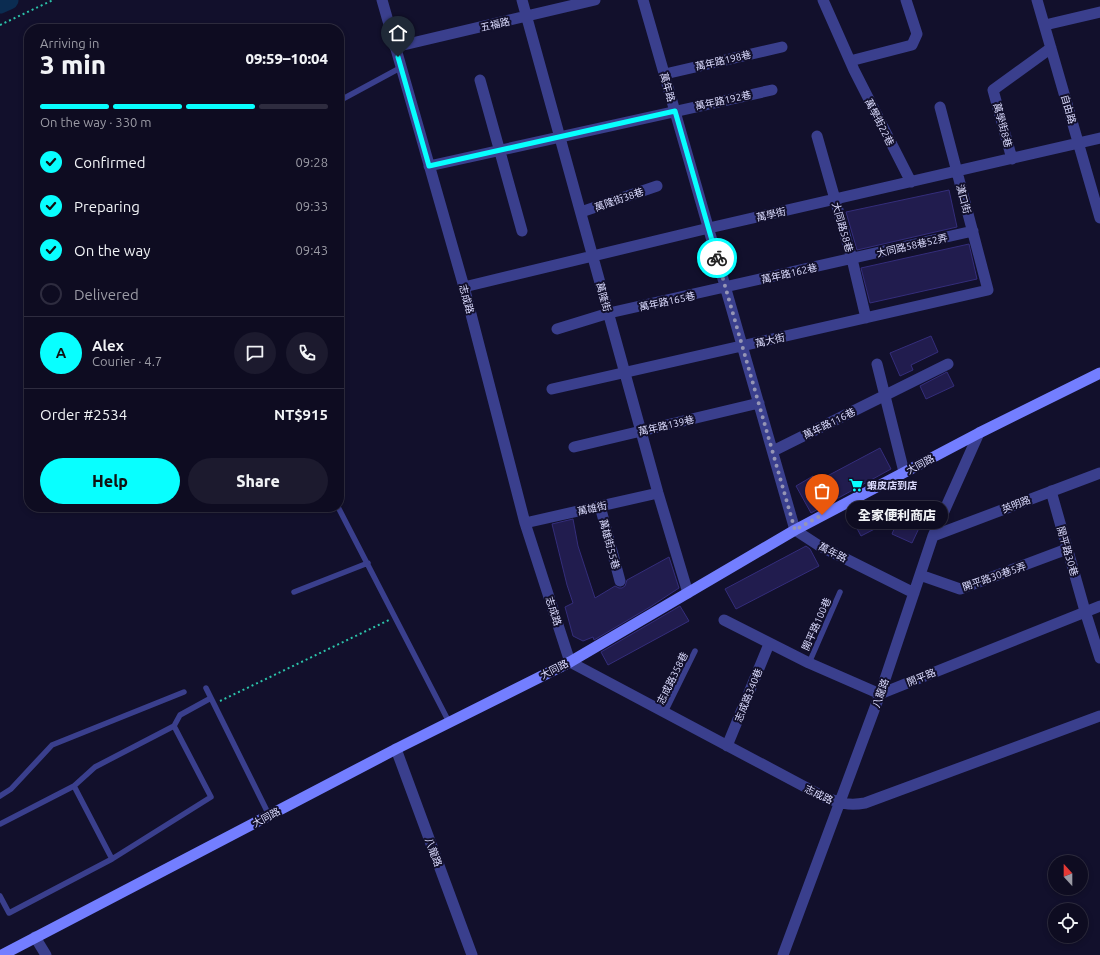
<!DOCTYPE html>
<html lang="en">
<head>
<meta charset="utf-8">
<style>
	:root { --surface:#0e0c21; --page:#1c1a2e; --text:#f1f3f6; --muted:#9b9ba5; --line:#2e2c3f; --accent:#08ffff }
	body { margin:0; font-family:Ubuntu,"Noto Sans TC",sans-serif; background:var(--page); color:var(--text); height:100vh; display:flex; flex-direction:column; font-size:15px; white-space:nowrap }
	* { box-sizing:border-box; margin:0 }
	p { font-size:13px; color:var(--muted) }
	.icon { flex:none; width:22px; height:22px; fill:none; stroke:currentColor; stroke-width:2; stroke-linecap:round; stroke-linejoin:round }
	.map { position:relative; flex:1; overflow:hidden }
	.details { position:absolute; left:24px; top:24px; width:320px; height:488px; display:flex; flex-direction:column; background:var(--surface); border-radius:16px; box-shadow:0 2px 6px #0003,0 0 0 1px var(--line) }
	.details>* { flex:none }
	.needle { width:26px; rotate:339deg }
	.fabs { position:absolute; left:1048px; top:855px; display:grid; gap:8px }
	.fabs a { display:grid; place-items:center; width:40px; height:40px; border-radius:50%; background:var(--surface); box-shadow:0 2px 6px #0003,0 0 0 1px var(--line); font-size:20px }
	.pin { position:absolute; display:grid; place-items:center; width:34px; height:34px; color:#fff; margin:-41px -17px; border-radius:50% 50% 50% 0; rotate:-45deg; box-shadow:0 0 4px #0007 }
	.pin .icon { rotate:45deg }
	.courier { position:absolute; display:grid; place-items:center; width:40px; height:40px; margin:-20px; border:3px solid #08ffff; border-radius:50%; background:#fff; color:#222; box-shadow:0 1px 5px #0007 }
	.bubble { position:absolute; height:28px; border-radius:14px; background:var(--surface); box-shadow:0 2px 6px #0003,0 0 0 1px var(--line); font-size:13px; font-weight:800; line-height:28px; text-align:center }
	.summary em { font-style:normal; font-weight:800 }
	.summary div { display:flex; flex-direction:column-reverse }
	.summary { display:flex; align-items:center; justify-content:space-between; height:68px; padding:0 16px }
	h1 { font-size:26px; font-weight:800; line-height:30px }
	.bar { display:grid; grid-template-columns:repeat(4,1fr); gap:6px 4px; align-content:center; height:48px; padding:0 16px }
	.bar i { height:5px; border-radius:3px; background:var(--line) }
	.bar .active { background:var(--accent) }
	.bar p { grid-column:span 4 }
	.line { display:flex; align-items:center; gap:10px; padding:0 16px; border-top:1px solid var(--line) }
	.line div { flex:1 }
	.round { display:grid; place-items:center; flex:none; width:42px; height:42px; border-radius:21px; background:var(--page) }
	ol { padding:0 16px; list-style:none }
	li { display:flex; align-items:center; gap:12px; height:44px }
	li p { margin-inline-start:auto }
	li .icon { padding:4px; border-radius:50%; background:var(--accent); color:#111; stroke-width:4 }
	li:last-child { color:var(--muted) }
	li i { width:22px; height:22px; border:2px solid var(--line); border-radius:50% }
	.cta { display:flex; gap:8px; margin-top:auto; padding:8px 16px }
	.cta a { flex:1; height:46px; border-radius:24px; background:var(--accent); color:#111; font-size:16px; font-weight:800; line-height:46px; text-align:center }
	.cta a+a { background:var(--page); color:var(--text) }
	.map>svg:first-child { display:block }
</style>
</head>
<body>
<div class="map">
<svg width="1100" height="955" viewBox="0 0 1100 955">
	<rect width="100%" height="100%" fill="#12102c"/>
	<g fill="none" stroke-linecap="round" stroke-linejoin="round">
		<path stroke="#0b2c51" stroke-width="19" d="M0,4L9,0"/>
	</g>
	<path fill="#211c4e" stroke="#342d7b" d="M949,190L957,227L857,250L846,212Z
		M969,244L977,279L870,303L861,268Z
		M931,336L938,352L911,365L913,370L900,376L890,353Z
		M947,372L954,386L926,399L920,386Z
		M880,448L891,469L811,513L796,486L813,476L816,482Z
		M888,503L896,518L861,536L853,521Z
		M899,517L920,526L912,543L892,534Z
		M573,519L578,546L595,598L615,586L619,588H622L625,586L627,580L669,557L679,588L650,607L594,640L593,637L583,641L573,636L565,607L573,603L567,585L552,524Z
		M806,546L810,549L819,566L736,609L725,589Z
		M680,606L689,621L608,665L601,652Z"/>
	<g fill="none" stroke-linecap="round" stroke-linejoin="round">
		<path stroke="#2cc3aa" stroke-width="2" stroke-dasharray="2 3" stroke-linecap="butt" d="M0,25L53,0
			M220,701L389,620"/>
		<path stroke="#3a3f8d" stroke-width="5.5" d="M339,101L400,68
			M338,507L449,722
			M294,592L368,563
			M809,663L840,592
			M206,688L269,815
			M665,712L695,651
			M174,726L180,715L211,698
			M74,786L112,859
			M0,796L11,789L52,745L184,692
			M0,824L74,786L95,767L174,726L211,797L112,859L9,913L0,896"/>
		<path stroke="#3a3f8d" stroke-width="11" d="M382,0L464,287L525,523L570,662L824,797C840,803 848,806 865,803L1100,716
			M522,0L658,493L688,593
			M643,0L795,530L818,545L914,593
			M823,0L854,70L911,182
			M1037,0L1100,218
			M1045,25L1100,12
			M395,47L595,0
			M850,61L912,45L917,34L906,0
			M665,74L782,47
			M480,80L522,231
			M817,136L852,259L866,318
			M1012,159L993,90L1051,48
			M429,166L772,90
			M581,212L657,186
			M464,287L709,228L1100,138
			M557,329L609,313L973,231
			M877,364L904,472
			M552,389L988,290L940,107
			M574,447L759,403
			M773,451L948,364
			M1051,491L1085,611L1100,658
			M600,506L620,581
			M525,523L658,493
			M933,536L1100,473
			M920,575L960,589L1067,549
			M724,620L809,663L880,694L1100,606
			M727,746L769,644
			M396,749L472,955
			M35,937L46,955
			M783,955L880,694L933,536L979,433"/>
		<path stroke="#737eff" stroke-width="11" d="M2,955L396,749L570,662L795,530L979,433L1100,373"/>
	</g>
	<g fill="none" stroke-linecap="round" stroke-linejoin="round">
		<path stroke="#9595b5" stroke-width="4" stroke-dasharray="0 7.2" d="M717,258L795,530L822,515"/>
		<path stroke="#08ffff" stroke-width="5" d="M398,57L429,166L675,111L717,258"/>
	</g>
	<defs>
		<symbol id="supermarket-bare" viewBox="-9 -9 18 18"><path d="M-6-5.5h2.5l.6 2H6L4.5 2H-2.5L-4.4-4H-6ZM-1.5 3.2a1.3 1.3 0 1 0 .1 0ZM3 3.2a1.3 1.3 0 1 0 .1 0Z" fill="#08ffff" stroke="#12102c" stroke-width="2.5" paint-order="stroke"/></symbol>
	</defs>
	<g fill-rule="evenodd">
		<use href="#supermarket-bare" x="846" y="475" width="20" height="20"/>
	</g>
	<g text-anchor="middle" stroke-width="4" stroke-linejoin="round" paint-order="stroke">
		<g font-size="10" fill="#dcdcff" stroke="#12102c">
			<text transform="translate(495 24) rotate(-13)" y="4">五福路</text>
			<text transform="translate(723 60) rotate(-13)" y="4">萬年路198巷</text>
			<text transform="translate(668 87) rotate(74)" y="4">萬年路</text>
			<text transform="translate(723 100) rotate(-12)" y="4">萬年路192巷</text>
			<text transform="translate(1069 109) rotate(74)" y="4">自由路</text>
			<text transform="translate(880 122) rotate(63)" y="4">萬學街22巷</text>
			<text transform="translate(1003 125) rotate(75)" y="4">萬學街8巷</text>
			<text transform="translate(619 199) rotate(-19)" y="4">萬隆街38巷</text>
			<text transform="translate(964 199) rotate(75)" y="4">漢口街</text>
			<text transform="translate(771 214) rotate(-13)" y="4">萬學街</text>
			<text transform="translate(843 227) rotate(74)" y="4">大同路58巷</text>
			<text transform="translate(912 245) rotate(-13)" y="4">大同路58巷52弄</text>
			<text transform="translate(789 273) rotate(-13)" y="4">萬年路162巷</text>
			<text transform="translate(604 297) rotate(75)" y="4">萬隆街</text>
			<text transform="translate(467 299) rotate(75)" y="4">志成路</text>
			<text transform="translate(667 301) rotate(-12)" y="4">萬年路165巷</text>
			<text transform="translate(770 340) rotate(-13)" y="4">萬大街</text>
			<text transform="translate(829 423) rotate(-26)" y="4">萬年路116巷</text>
			<text transform="translate(666 425) rotate(-13)" y="4">萬年路139巷</text>
			<text transform="translate(920 464) rotate(-28)" y="4">大同路</text>
			<text transform="translate(1016 504) rotate(-21)" y="4">英明路</text>
			<text transform="translate(592 508) rotate(-12)" y="4">萬雄街</text>
			<text transform="translate(610 544) rotate(75)" y="4">萬雄街55巷</text>
			<text transform="translate(1068 551) rotate(74)" y="4">開平路30巷</text>
			<text transform="translate(833 552) rotate(27)" y="4">萬年路</text>
			<text transform="translate(994 576) rotate(-19)" y="4">開平路30巷5弄</text>
			<text transform="translate(554 611) rotate(72)" y="4">志成路</text>
			<text transform="translate(816 624) rotate(-66)" y="4">開平路100巷</text>
			<text transform="translate(554 669) rotate(-27)" y="4">大同路</text>
			<text transform="translate(921 677) rotate(-22)" y="4">開平路</text>
			<text transform="translate(672 678) rotate(-64)" y="4">志成路358巷</text>
			<text transform="translate(880 693) rotate(-71)" y="4">八龍路</text>
			<text transform="translate(748 695) rotate(-68)" y="4">志成路340巷</text>
			<text transform="translate(819 794) rotate(26)" y="4">志成路</text>
			<text transform="translate(266 817) rotate(-28)" y="4">大同路</text>
			<text transform="translate(434 852) rotate(70)" y="4">八龍路</text>
		</g>
		<g font-size="10" font-weight="bold" fill="#dcdcff" stroke="#12102c" text-anchor="start">
			<text x="867" y="489">蝦皮店到店</text>
		</g>
	</g>
</svg>
<div class="fabs">
<a><svg class="needle" viewBox="-14 -14 28 28"><path d="M0-13l5 13h-10z" fill="#e53935"/><path d="M0 13l5-13h-10z" fill="#9b9ba5"/></svg></a>
<a><svg class="icon" aria-label="locate" viewBox="0 0 24 24"><circle cx="12" cy="12" r="6"/><path d="M12 2v4M12 18v4M2 12h4M18 12h4"/></svg></a>
</div>
<div class="pin" style="left:822px;top:515px;background:#ea580c"><svg class="icon" aria-label="bag" viewBox="0 0 24 24"><path d="M5 8h14l-1 12H6zM9 8a3 3 0 0 1 6 0"/></svg></div>
<div class="pin" style="left:398px;top:57px;background:#1f2937"><svg class="icon" aria-label="home" viewBox="0 0 24 24"><path d="M3 11l9-7 9 7M6 9v11h12V9"/></svg></div>
<div class="courier" style="left:717px;top:258px"><svg class="icon" aria-label="bike" viewBox="0 0 24 24"><circle cx="6" cy="16" r="4"/><circle cx="18" cy="16" r="4"/><path d="M6 16l4-8h5l3 8M10 8l3 8H6M13 5h3"/></svg></div>
<div class="bubble" style="left:846px;top:501px;width:102px">全家便利商店</div>
<section class="details">
<div class="summary"><div><h1>3 min</h1><p>Arriving in</p></div><em>09:59–10:04</em></div>
<div class="bar"><i class="active"></i><i class="active"></i><i class="active"></i><i></i><p>On the way · 330 m</p></div>
<ol>
<li><svg class="icon" aria-label="check" viewBox="0 0 24 24"><path d="M5 12l5 5 9-10"/></svg>Confirmed<p>09:28</p></li>
<li><svg class="icon" aria-label="check" viewBox="0 0 24 24"><path d="M5 12l5 5 9-10"/></svg>Preparing<p>09:33</p></li>
<li><svg class="icon" aria-label="check" viewBox="0 0 24 24"><path d="M5 12l5 5 9-10"/></svg>On the way<p>09:43</p></li>
<li><i></i>Delivered</li>
</ol>
<div class="line" style="height:72px"><b class="round" style="background:var(--accent);color:#111">A</b><div><b>Alex</b><p>Courier · 4.7</p></div><a class="round"><svg class="icon" aria-label="chat" viewBox="0 0 24 24"><path d="M4 5h16v11H9l-5 4z"/></svg></a><a class="round"><svg class="icon" aria-label="phone" viewBox="0 0 24 24"><path d="M5 4h4l2 5-3 2q2 4 5 5l2-3 5 2v4C11 20 4 13 5 4z"/></svg></a></div>
<div class="line" style="height:52px"><div>Order #2534</div><b>NT$915</b></div>
<div class="cta"><a>Help</a><a>Share</a></div>
</section>
</div>
</body>
</html>
